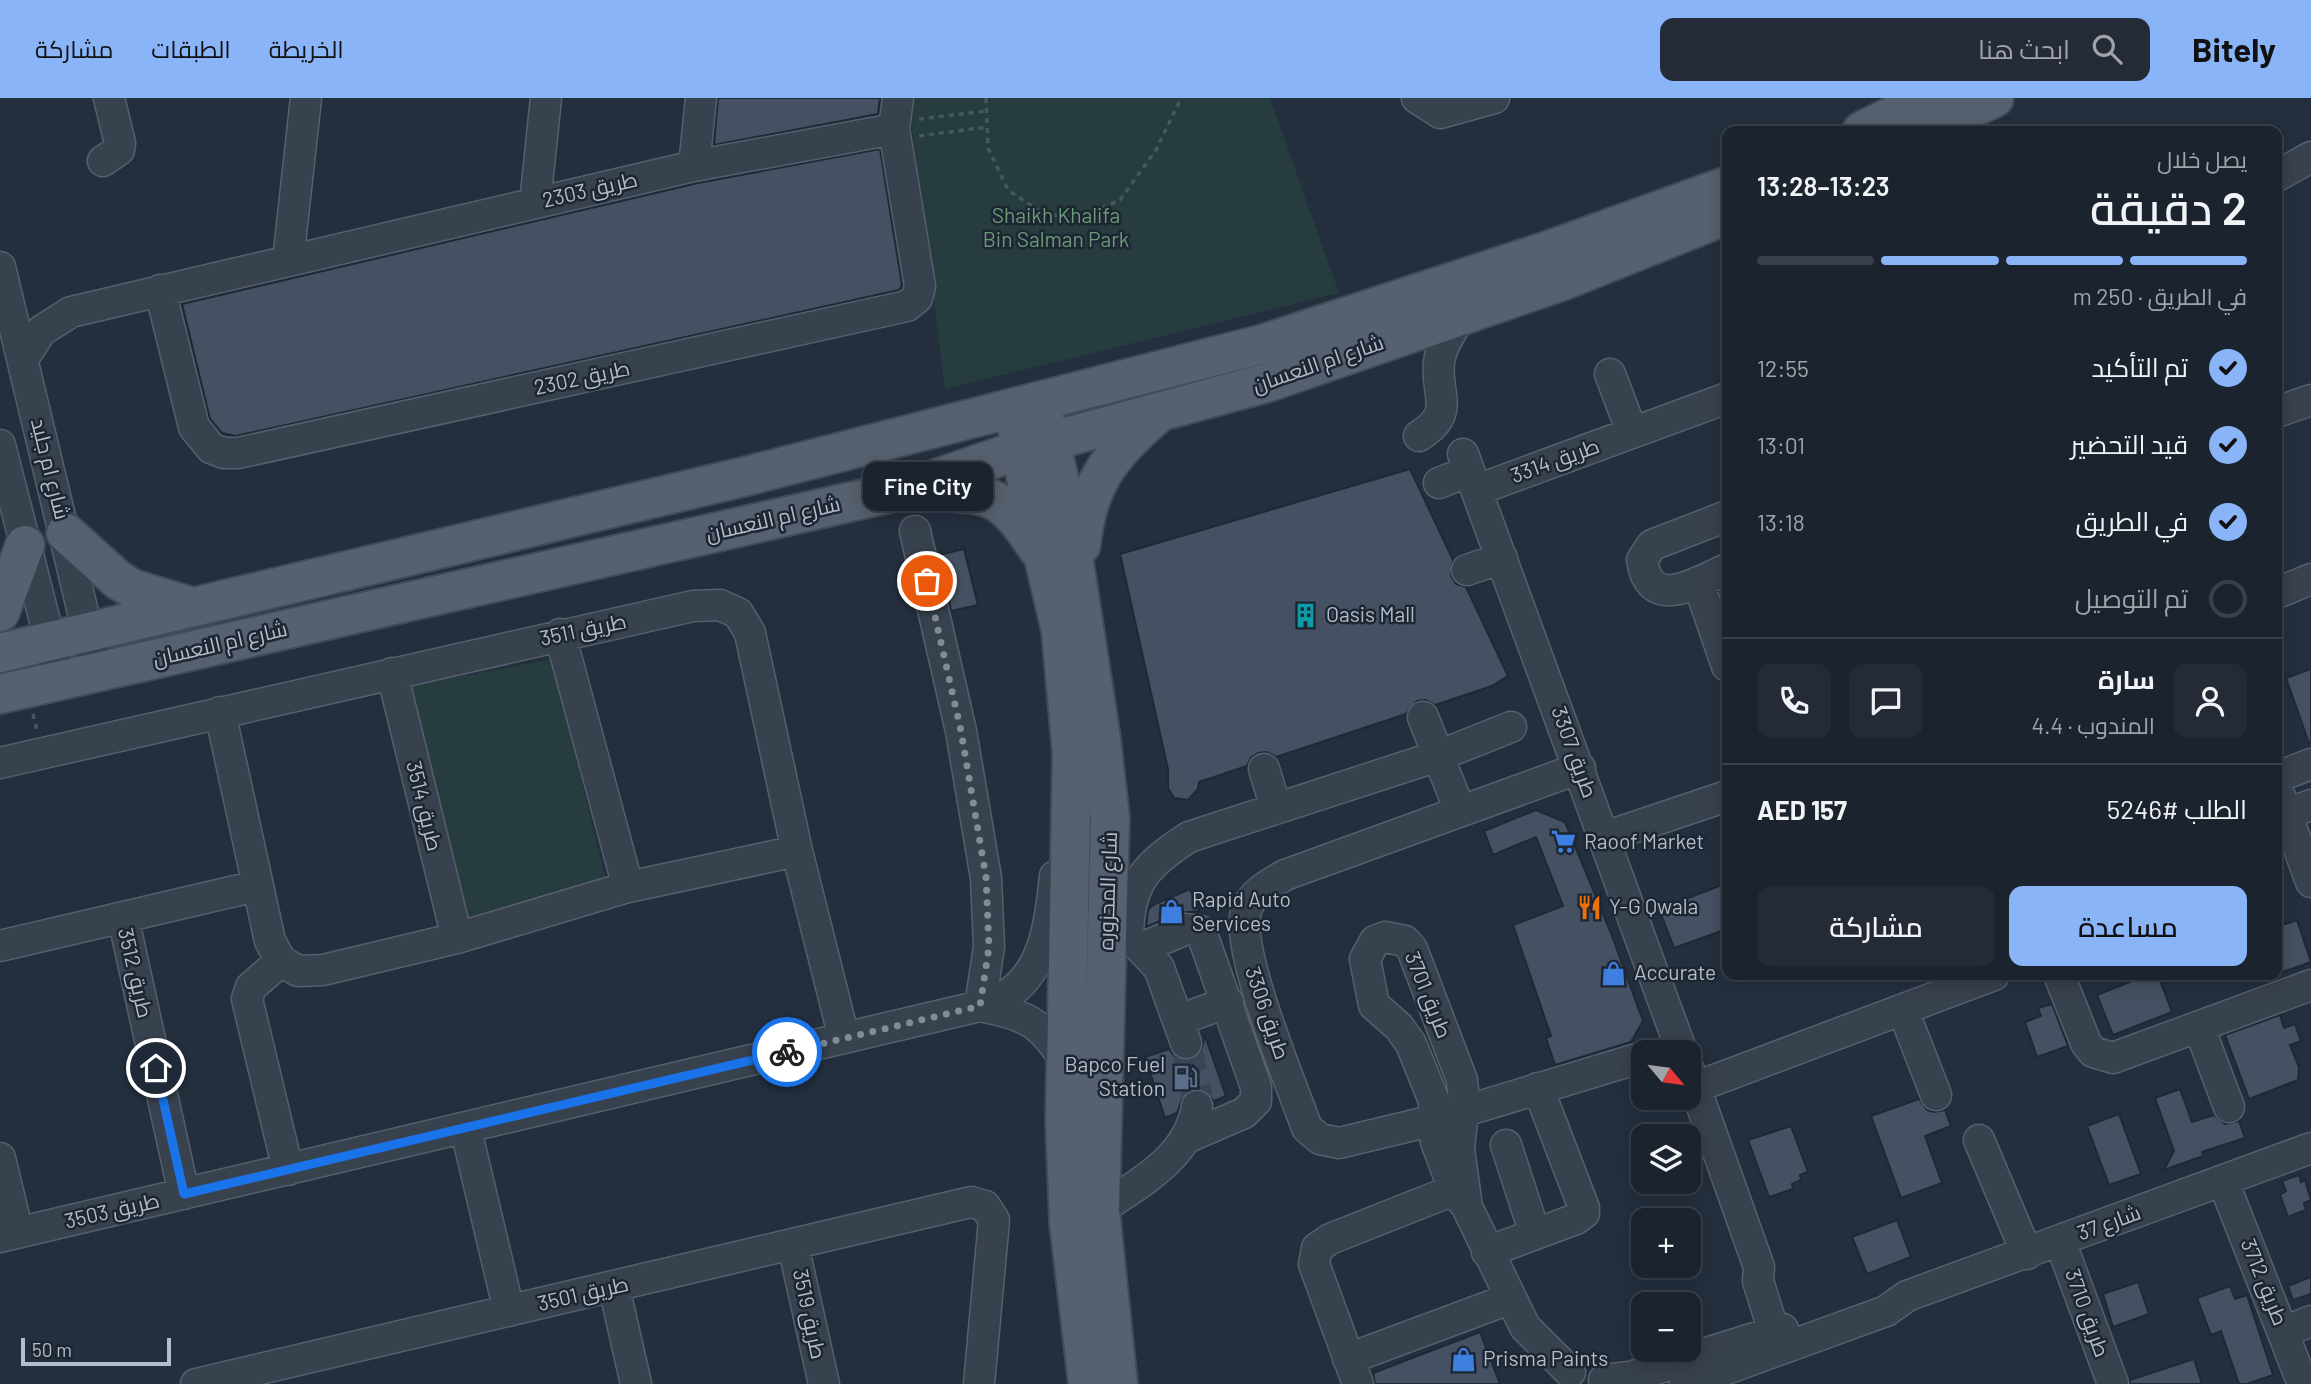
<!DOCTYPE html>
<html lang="ar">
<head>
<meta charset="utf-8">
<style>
	:root { --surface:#1b232e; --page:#242b36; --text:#f1f3f6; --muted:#a0a4aa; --line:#39404a; --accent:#8ab4f8 }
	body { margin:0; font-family:Barlow,Cairo,sans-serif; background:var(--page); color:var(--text); direction:rtl; height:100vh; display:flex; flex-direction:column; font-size:26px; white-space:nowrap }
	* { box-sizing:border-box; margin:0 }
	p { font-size:23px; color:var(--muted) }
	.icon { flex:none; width:38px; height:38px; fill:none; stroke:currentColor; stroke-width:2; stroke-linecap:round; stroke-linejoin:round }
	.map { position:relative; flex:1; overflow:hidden; direction:ltr }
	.panel { position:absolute; left:1722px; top:28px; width:560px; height:854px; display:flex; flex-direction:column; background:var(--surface); border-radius:14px; box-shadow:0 4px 18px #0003,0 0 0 2px var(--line); direction:rtl }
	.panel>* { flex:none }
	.needle { width:46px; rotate:119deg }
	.controls { position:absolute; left:1631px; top:942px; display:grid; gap:14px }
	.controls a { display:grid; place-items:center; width:70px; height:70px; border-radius:14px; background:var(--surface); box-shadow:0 4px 18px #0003,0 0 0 2px var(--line); font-size:35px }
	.scale { position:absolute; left:21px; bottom:18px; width:150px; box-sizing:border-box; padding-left:7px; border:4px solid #b4bcc9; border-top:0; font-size:19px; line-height:24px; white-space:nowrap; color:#b4bcc9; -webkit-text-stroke:5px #1d2633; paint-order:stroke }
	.pin { position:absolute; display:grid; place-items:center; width:60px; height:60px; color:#fff; margin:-30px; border:4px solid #fff; border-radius:50%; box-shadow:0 2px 7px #0007 }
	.courier { position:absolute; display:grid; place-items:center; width:70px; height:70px; margin:-35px; border:5px solid #1a73e8; border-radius:50%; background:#fff; color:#222; box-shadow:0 2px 9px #0007 }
	.bubble { position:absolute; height:49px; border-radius:14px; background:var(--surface); box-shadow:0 4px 18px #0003,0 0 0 2px var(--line); font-size:23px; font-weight:600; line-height:49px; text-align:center; direction:rtl }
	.summary em { font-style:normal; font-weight:600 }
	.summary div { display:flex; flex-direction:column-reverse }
	.summary { display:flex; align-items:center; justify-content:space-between; height:119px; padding:0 35px }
	h1 { font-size:46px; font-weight:600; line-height:52px }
	.bar { display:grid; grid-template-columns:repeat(4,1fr); gap:10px 7px; align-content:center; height:84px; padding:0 35px }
	.bar i { height:9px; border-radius:5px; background:var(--line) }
	.bar .active { background:var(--accent) }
	.bar p { grid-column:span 4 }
	.line { display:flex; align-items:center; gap:18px; padding:0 35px; border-top:2px solid var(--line) }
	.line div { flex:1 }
	.round { display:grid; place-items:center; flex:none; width:74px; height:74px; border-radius:14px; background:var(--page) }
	ol { padding:0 35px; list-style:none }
	li { display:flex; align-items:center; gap:21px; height:77px }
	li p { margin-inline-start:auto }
	li .icon { padding:7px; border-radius:50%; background:var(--accent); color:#111; stroke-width:4 }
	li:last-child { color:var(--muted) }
	li i { width:38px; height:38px; border:4px solid var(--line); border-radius:50% }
	.primary-button { display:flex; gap:14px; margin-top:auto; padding:14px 35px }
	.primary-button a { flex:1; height:80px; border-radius:14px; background:var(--accent); color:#111; font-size:28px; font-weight:600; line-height:80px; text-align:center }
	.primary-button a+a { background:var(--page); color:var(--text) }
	header { display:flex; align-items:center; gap:42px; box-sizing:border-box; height:98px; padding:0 35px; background:var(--accent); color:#111 }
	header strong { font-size:33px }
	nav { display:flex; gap:38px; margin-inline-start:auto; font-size:24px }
	.search { width:490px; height:63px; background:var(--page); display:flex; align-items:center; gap:18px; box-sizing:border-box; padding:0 24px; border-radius:14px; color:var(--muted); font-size:26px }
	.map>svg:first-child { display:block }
</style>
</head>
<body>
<header>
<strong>Bitely</strong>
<div class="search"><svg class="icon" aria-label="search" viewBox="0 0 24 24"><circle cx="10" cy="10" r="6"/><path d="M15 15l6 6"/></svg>ابحث هنا</div>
<nav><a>الخريطة</a><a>الطبقات</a><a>مشاركة</a></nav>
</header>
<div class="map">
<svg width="2311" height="1286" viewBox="0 0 2311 1286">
	<rect width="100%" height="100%" fill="#242f3e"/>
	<path fill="#263c3f" d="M914,0H1270L1339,195L945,291L912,30Z
		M552,561L609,795L466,831L406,589Z"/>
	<path fill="#455162" stroke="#1f2835" stroke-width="2" d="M718,0H880L878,16L714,47Z
		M880,51L902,187L899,192L236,338L222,335L210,321L182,206L698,85Z
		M1410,371L1453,462L1451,478L1456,486L1466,489L1508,578L1492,588L1435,607L1426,602L1417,603L1406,616L1276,659L1267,654L1258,655L1251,660L1247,668L1199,684L1198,691L1188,702L1174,700L1168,690V671L1120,456Z
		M964,451L978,507L951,513L939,457Z
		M2311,571V645H2309L2286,580Z
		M1536,712L1565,724L1611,835L1643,923L1631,944L1555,967L1546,940L1551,938L1513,827L1563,808L1536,739L1493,757L1484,733Z
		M1727,785V831L1674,850L1659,811Z
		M1190,791L1199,813L1179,815L1146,829L1148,812L1153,807Z
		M2297,822L2311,864L2277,876V829Z
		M2147,877H2158L2172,914L2113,937L2097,897Z
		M2052,906L2068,948L2037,959L2025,924L2041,918L2038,910Z
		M2280,917L2284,930L2295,926L2301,943L2290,947L2299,969L2298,982L2249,1001L2225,937Z
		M1205,938L1226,998L1214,1003L1202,991H1192L1184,996L1177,1015L1165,1020L1145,959L1169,951L1175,959L1191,962L1200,956Z
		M2180,991L2192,1024L2214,1017L2225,1026L2239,1023L2245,1040L2202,1054L2203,1058L2164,1072L2174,1053L2155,1000Z
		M1919,1001L1927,1012L1934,1014L1945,1012L1951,1028L1925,1038L1942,1085L1901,1100L1871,1018Z
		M2119,1016L2141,1076L2109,1087L2087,1028Z
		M1791,1028L1808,1074L1800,1077L1801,1082L1792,1086L1793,1091L1769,1099L1748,1042Z
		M2299,1077L2301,1084L2305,1082L2311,1102L2304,1105L2306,1112L2288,1119L2280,1097L2286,1093L2282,1083Z
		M1897,1122L1911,1159L1867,1176L1852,1139Z
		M2311,1179V1196L2293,1202L2288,1188Z
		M2138,1184L2149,1216L2113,1229L2103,1196Z
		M2230,1188L2235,1201L2247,1197L2273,1277L2247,1286H2239L2221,1233L2211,1237L2197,1200Z
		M1480,1234L1500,1286H1375L1373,1275Z
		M2194,1261L2202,1286H2130V1282Z"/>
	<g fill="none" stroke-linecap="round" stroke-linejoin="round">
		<path stroke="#3a4453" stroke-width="30" stroke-dasharray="30 15" stroke-linecap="butt" d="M1186,945L1196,989L1197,1008"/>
		<defs>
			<path id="minor" d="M1417,0L1440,15L1494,0
				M103,63L119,52L120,45L109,0
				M694,68L701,0
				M2277,78L2311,59
				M535,105L546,0
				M288,163L306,0
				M0,169L93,556
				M160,192L194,329L211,350L224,355H238L907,208L917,200L920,188L894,31L898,0
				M23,261L41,233L71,214L694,68L894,31
				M1610,276L1632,334
				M2277,314L2311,302
				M1419,338C1457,314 1435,297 1439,264C1441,247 1453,232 1461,218
				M0,347L60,582
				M1463,356L1682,954
				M1439,385L1469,373
				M1477,392L1727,300
				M1727,418L1652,447L1642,462C1650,516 1697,484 1727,471
				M915,433L961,633L986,780L989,849L980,908
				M1467,472L1502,460
				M1698,484L1727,568
				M2277,495L2311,481
				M560,536L628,789
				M392,575L457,840
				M220,614L270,843L281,863L298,873L323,872L457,840L628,789L797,753
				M1423,619L1460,713
				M0,665L693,508L720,507L738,515L750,535L797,753L844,940
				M1580,670L1285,777C1270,786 1251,795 1246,813C1235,853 1291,985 1307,1030L1320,1041L1339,1045L1435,1022L1643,959
				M1264,671L1276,710
				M2277,679L2311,666
				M2277,690L2311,784
				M2286,716L2311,707
				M1605,739L1727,698
				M123,819L184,1096
				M1128,837C1129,784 1146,767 1189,739L1438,658L1511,629
				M1130,839L1159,870L1186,945
				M1385,839L1405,843L1412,851L1462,982L1464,1003L1459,1051L1467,1109L1454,1092L1436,1044L1434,1003L1411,946L1399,929L1374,907L1365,861L1375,843Z
				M0,848L256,788
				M1142,850L1186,831L1201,833L1256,989V1003L1244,1015L1186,1040
				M281,863L251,889L247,901L288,1072
				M2059,877L2086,945L2093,954L2113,960L2311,887
				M980,908C1026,918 1040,922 1065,963
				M1903,912L1936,997
				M1179,922L1228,904
				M2199,929L2229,1009
				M1689,972L1759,1169L1758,1183L1779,1250
				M1696,989L1994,877
				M466,1032L509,1213
				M1979,1042L2027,1156
				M1506,1047L1535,1136
				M0,1060L18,1135
				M2223,1083L2303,1286
				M1467,1109L1525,1229L1570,1274
				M1100,1112C1139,1085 1189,1060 1197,1008
				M0,1139L980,908C990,904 1002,900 1011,894C1046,869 1051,817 1055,778
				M2060,1143L2113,1286
				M793,1147L824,1286
				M1487,1154L1576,1121L1584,1115V1110L1538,990
				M614,1189L636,1286
				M2284,1234L2311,1223
				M1348,1261L1509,1201
				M1604,1282L1630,1279L1783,1231
				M196,1286L971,1104L985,1108L994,1122L979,1286
				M1358,1286L1314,1166L1317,1150L1330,1141L1454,1092
				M1685,1286L1886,1213L1907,1198L2311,1050"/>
			<path id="major" d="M1862,33L1929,0
				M1923,33L1994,0
				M1044,320L1065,405L1101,641L1110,720L1100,1112L1118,1286
				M1017,327L1029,397L1061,532L1072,656L1065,1022L1069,1125L1088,1286
				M927,393C992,396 1000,394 1038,451
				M66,435L118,482L133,491L189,508
				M1081,447C1087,388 1109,357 1154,319
				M0,514L25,447
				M0,555L751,377L1263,246L1544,154L1727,88
				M0,596L903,392L1022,351L1269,284L1562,183L1727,117"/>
		</defs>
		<use href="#minor" stroke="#565f6c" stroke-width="33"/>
		<use href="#major" stroke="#414a57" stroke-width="42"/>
		<path stroke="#44595c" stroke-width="3.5" stroke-dasharray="5 5" stroke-linecap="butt" d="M986,0L988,50L1008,92L1042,115L1077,121L1120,102L1156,52L1181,0
			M919,21L986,13
			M919,38L987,29
			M33,616L37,633"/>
		<use href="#minor" stroke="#38414e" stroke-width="30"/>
		<use href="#major" stroke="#56606e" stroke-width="38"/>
	</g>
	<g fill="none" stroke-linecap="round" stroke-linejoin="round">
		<path stroke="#828b98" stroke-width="7" stroke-dasharray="0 12.6" d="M787,954L980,908L989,849L986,779L961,633L927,483"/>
		<path stroke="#1a73e8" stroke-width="9" d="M156,970L184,1096L787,954"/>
	</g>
	<defs>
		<symbol id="building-bare" viewBox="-9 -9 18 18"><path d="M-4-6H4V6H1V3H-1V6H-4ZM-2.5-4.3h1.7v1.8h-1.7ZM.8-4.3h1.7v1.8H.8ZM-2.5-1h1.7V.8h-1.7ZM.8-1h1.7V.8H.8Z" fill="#0f9aa8" stroke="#1d2633" stroke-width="2.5" paint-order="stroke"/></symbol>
		<symbol id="supermarket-bare" viewBox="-9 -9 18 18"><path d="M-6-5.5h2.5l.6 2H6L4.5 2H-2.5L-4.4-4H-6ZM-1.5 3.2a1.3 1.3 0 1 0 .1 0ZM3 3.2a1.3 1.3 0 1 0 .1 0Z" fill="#3f7fe0" stroke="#1d2633" stroke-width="2.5" paint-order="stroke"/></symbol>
		<symbol id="restaurant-bare" viewBox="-9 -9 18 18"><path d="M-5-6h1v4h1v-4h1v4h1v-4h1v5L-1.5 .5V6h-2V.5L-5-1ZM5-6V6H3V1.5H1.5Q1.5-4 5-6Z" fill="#e8710a" stroke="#1d2633" stroke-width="2.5" paint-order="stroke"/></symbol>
		<symbol id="shop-bare" viewBox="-9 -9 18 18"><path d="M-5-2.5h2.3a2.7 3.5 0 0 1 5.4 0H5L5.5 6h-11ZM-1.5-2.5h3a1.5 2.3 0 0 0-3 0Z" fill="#3f7fe0" stroke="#1d2633" stroke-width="2.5" paint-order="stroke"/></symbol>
		<symbol id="fuel-bare" viewBox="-9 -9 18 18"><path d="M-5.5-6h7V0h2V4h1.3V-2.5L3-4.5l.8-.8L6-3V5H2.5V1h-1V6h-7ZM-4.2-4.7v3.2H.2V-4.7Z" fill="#5c6f8a" stroke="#1d2633" stroke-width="2.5" paint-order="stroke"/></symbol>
	</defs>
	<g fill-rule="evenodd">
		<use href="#building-bare" x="1288" y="500" width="35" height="35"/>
		<use href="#supermarket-bare" x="1546" y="726" width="35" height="35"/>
		<use href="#restaurant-bare" x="1572" y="792" width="35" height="35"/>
		<use href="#shop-bare" x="1154" y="796" width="35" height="35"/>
		<use href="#shop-bare" x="1596" y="858" width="35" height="35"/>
		<use href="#fuel-bare" x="1168" y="962" width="35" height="35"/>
		<use href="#shop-bare" x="1446" y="1244" width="35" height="35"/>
	</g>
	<g text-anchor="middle" stroke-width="5" stroke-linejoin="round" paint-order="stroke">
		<g font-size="21" fill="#b4bcc9" stroke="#1d2633">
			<text transform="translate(590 92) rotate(-13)" y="7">طريق 2303</text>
			<text transform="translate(1318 266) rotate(-19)" y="7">شارع ام النعسان</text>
			<text transform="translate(582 280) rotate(-12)" y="7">طريق 2302</text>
			<text transform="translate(1555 363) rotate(-20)" y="7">طريق 3314</text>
			<text transform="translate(50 371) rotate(76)" y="7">شارع ام جليد</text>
			<text transform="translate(773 421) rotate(-13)" y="7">شارع ام النعسان</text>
			<text transform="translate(583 532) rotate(-12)" y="7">طريق 3511</text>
			<text transform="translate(220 546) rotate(-13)" y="7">شارع ام النعسان</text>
			<text transform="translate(1574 654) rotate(70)" y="7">طريق 3307</text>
			<text transform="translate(424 708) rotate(76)" y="7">طريق 3514</text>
			<text transform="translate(1108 793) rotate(-88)" y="7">شارع المحزوره</text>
			<text transform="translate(135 875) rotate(77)" y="7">طريق 3512</text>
			<text transform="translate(1428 897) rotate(68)" y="7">طريق 3701</text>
			<text transform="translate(1267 915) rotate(71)" y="7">طريق 3306</text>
			<text transform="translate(112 1113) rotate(-13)" y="7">طريق 3503</text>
			<text transform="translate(2109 1125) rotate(-20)" y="7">شارع 37</text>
			<text transform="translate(2264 1184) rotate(68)" y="7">طريق 3712</text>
			<text transform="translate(583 1196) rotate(-13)" y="7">طريق 3501</text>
			<text transform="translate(2087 1215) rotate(70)" y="7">طريق 3710</text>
			<text transform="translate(809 1216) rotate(78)" y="7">طريق 3519</text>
		</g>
		<g font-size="21" fill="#6b9a76" stroke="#1d2633">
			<text x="1056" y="125">Shaikh Khalifa<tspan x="1056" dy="24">Bin Salman Park</tspan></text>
		</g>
		<g font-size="21" fill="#b4bcc9" stroke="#1d2633" text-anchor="start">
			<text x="1326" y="524">Oasis Mall</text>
			<text x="1584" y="751">Raoof Market</text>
			<text x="1192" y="809">Rapid Auto<tspan x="1192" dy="24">Services</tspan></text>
			<text x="1609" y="816">Y-G Qwala</text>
			<text x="1634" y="882">Accurate</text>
			<text x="1165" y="974" text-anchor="end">Bapco Fuel<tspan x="1165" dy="24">Station</tspan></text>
			<text x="1483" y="1268">Prisma Paints</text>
		</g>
	</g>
</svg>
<div class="controls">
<a><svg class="needle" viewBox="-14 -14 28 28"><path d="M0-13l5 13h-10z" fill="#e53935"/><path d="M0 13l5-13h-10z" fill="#a0a4aa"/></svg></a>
<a><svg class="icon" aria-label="layers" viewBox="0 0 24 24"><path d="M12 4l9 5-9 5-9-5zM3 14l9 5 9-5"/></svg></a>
<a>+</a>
<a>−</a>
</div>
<div class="scale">50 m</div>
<div class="pin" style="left:927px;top:483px;background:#ea580c"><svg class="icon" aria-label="bag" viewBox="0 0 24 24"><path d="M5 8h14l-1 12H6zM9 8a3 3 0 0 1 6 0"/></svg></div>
<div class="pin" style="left:156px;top:970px;background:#1f2937"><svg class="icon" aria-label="home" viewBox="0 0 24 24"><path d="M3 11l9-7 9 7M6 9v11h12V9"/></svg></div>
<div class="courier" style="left:787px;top:954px"><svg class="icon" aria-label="bike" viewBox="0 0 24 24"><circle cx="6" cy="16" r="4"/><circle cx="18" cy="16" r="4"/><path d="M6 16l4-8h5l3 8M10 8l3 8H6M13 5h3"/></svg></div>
<div class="bubble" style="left:863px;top:364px;width:130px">Fine City</div>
<section class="panel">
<div class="summary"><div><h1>2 دقيقة</h1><p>يصل خلال</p></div><em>13:23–13:28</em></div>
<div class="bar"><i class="active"></i><i class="active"></i><i class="active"></i><i></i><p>في الطريق · 250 m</p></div>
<ol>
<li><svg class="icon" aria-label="check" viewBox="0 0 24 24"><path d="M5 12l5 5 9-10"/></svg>تم التأكيد<p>12:55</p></li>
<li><svg class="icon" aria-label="check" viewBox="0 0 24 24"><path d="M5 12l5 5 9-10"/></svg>قيد التحضير<p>13:01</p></li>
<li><svg class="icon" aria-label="check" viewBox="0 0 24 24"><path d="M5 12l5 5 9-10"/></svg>في الطريق<p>13:18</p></li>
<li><i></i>تم التوصيل</li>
</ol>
<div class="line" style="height:126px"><a class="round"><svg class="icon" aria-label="person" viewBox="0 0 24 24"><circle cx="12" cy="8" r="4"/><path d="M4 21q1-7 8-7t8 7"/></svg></a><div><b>سارة</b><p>المندوب · 4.4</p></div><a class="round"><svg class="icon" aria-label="chat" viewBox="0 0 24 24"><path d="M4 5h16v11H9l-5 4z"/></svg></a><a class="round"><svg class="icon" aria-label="phone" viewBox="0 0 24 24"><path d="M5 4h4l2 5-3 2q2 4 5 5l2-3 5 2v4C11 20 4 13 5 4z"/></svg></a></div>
<div class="line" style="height:91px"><div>الطلب #5246</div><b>AED 157</b></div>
<div class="primary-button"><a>مساعدة</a><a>مشاركة</a></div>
</section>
</div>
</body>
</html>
